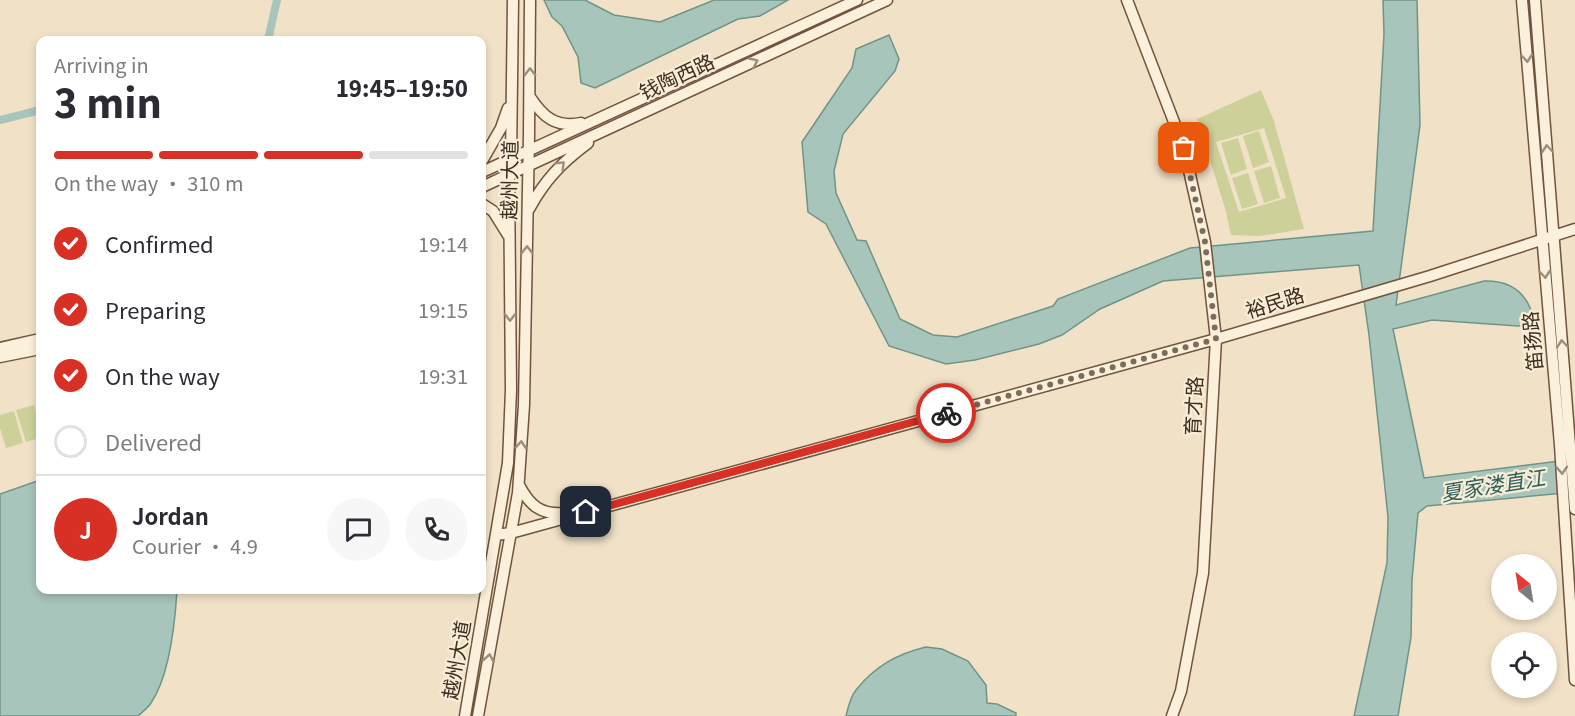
<!DOCTYPE html>
<html lang="en">
<head>
<meta charset="utf-8">
<style>
	:root { --surface:#fff; --page:#f7f7f7; --text:#2b2b33; --muted:#7c7c81; --line:#e1e1e2; --accent:#d93025 }
	body { margin:0; font-family:Georgia,"Noto Sans SC",serif; background:var(--page); color:var(--text); height:100vh; display:flex; flex-direction:column; font-size:22px; white-space:nowrap }
	* { box-sizing:border-box; margin:0 }
	p { font-size:20px; color:var(--muted) }
	.icon { flex:none; width:33px; height:33px; fill:none; stroke:currentColor; stroke-width:2; stroke-linecap:round; stroke-linejoin:round }
	.map { position:relative; flex:1; overflow:hidden }
	.side { position:absolute; left:36px; top:36px; width:450px; height:558px; display:flex; flex-direction:column; background:var(--surface); border-radius:12px; box-shadow:0 3px 9px #0003 }
	.side>* { flex:none }
	.needle { width:39px; rotate:330deg }
	.buttons { position:absolute; left:1491px; top:554px; display:grid; gap:12px }
	.buttons a { display:grid; place-items:center; width:66px; height:66px; border-radius:50%; background:var(--surface); box-shadow:0 3px 9px #0003; font-size:30px }
	.pin { position:absolute; display:grid; place-items:center; width:51px; height:51px; color:#fff; margin:-26px; border-radius:12px; box-shadow:0 3px 9px #0006 }
	.courier { position:absolute; display:grid; place-items:center; width:60px; height:60px; margin:-30px; border:4px solid #d93025; border-radius:50%; background:#fff; color:#222; box-shadow:0 2px 8px #0007 }
	.head em { font-style:normal; font-weight:800 }
	.head div { display:flex; flex-direction:column-reverse }
	.head { display:flex; align-items:center; justify-content:space-between; height:102px; padding:0 18px }
	h1 { font-size:39px; font-weight:800; line-height:45px }
	.bar { display:grid; grid-template-columns:repeat(4,1fr); gap:9px 6px; align-content:center; height:72px; padding:0 18px }
	.bar i { height:8px; border-radius:4px; background:var(--line) }
	.bar .active { background:var(--accent) }
	.bar p { grid-column:span 4 }
	.line { display:flex; align-items:center; gap:15px; padding:0 18px; border-top:2px solid var(--line) }
	.line div { flex:1 }
	.round { display:grid; place-items:center; flex:none; width:63px; height:63px; border-radius:32px; background:var(--page) }
	ol { padding:0 18px; list-style:none }
	li { display:flex; align-items:center; gap:18px; height:66px }
	li p { margin-inline-start:auto }
	li .icon { padding:6px; border-radius:50%; background:var(--accent); color:#fff; stroke-width:4 }
	li:last-child { color:var(--muted) }
	li i { width:33px; height:33px; border:3px solid var(--line); border-radius:50% }
	.map>svg:first-child { display:block }
</style>
</head>
<body>
<div class="map">
<svg width="1575" height="716" viewBox="0 0 1575 716">
	<rect width="100%" height="100%" fill="#f1e2c7"/>
	<path fill="#cdd199" fill-rule="evenodd" d="M1261,90L1274,121L1304,229L1260,236L1231,235L1225,208L1197,119ZM1264,128L1286,198L1239,212L1216,142Z
		M1259,131L1269,162L1253,168L1243,136Z
		M1238,138L1247,169L1231,175L1221,143Z
		M1271,166L1280,198L1264,203L1254,171Z
		M1248,173L1258,204L1242,209L1232,178Z
		M34,405L40,429V438L26,442L16,410Z
		M14,411L23,443L6,448L0,428V415Z"/>
	<path fill="#a8c5bb" stroke="#6e9488" stroke-width="1.5" d="M544,0H585L614,15L660,22L714,0H788L760,16L738,19L595,88L581,83L578,57L562,26L552,17Z
		M1383,0H1417L1420,125L1396,305L1484,281C1514,280 1530,296 1535,325L1518,326L1432,320L1393,329L1424,478L1575,459V492L1427,506L1418,513L1412,580L1411,637L1398,716H1354L1387,563L1388,517L1369,335L1359,265L1163,281L1100,309L1062,335L1039,344L975,360L946,364L889,346L826,224L808,212L802,142L852,68L856,49L889,35L899,59L895,71L843,134L834,171L836,193L857,240L866,241L900,319L933,335L957,337L1053,306L1058,299L1190,248L1373,231L1384,34Z
		M40,480V590H177C175,623 170,675 151,703C148,708 142,712 138,716H0V494Z
		M926,647L942,649L968,661L986,685L987,703L997,704L1016,713V716H846C848,708 850,697 856,690C875,666 897,654 926,647Z"/>
	<g fill="none" stroke-linecap="round" stroke-linejoin="round">
		<path stroke="#a8c5bb" stroke-width="8" d="M268,40L277,0
			M0,120L40,110"/>
		<defs>
			<path id="secondary" d="M1127,0L1184,148L1205,242L1216,339L1203,573L1181,691L1172,716
				M1522,0L1560,445L1575,680
				M1535,0L1575,509
				M530,97C543,117 556,128 581,123
				M482,161L501,128L508,108
				M482,172L857,0
				M482,187L887,0
				M482,204L493,211L508,235
				M529,209C545,180 561,163 588,143
				M0,348L40,339
				M0,357L40,349
				M519,485C530,506 541,515 565,513
				M496,535L511,533L1216,339L1430,276L1575,229
				M465,716L508,463L511,390L509,174L511,159L513,0
				M478,716L518,493L524,405L529,135L530,0"/>
		</defs>
		<use href="#secondary" stroke="#70543d" stroke-width="13"/>
		<use href="#secondary" stroke="#fbf0db" stroke-width="10"/>
	</g>
	<defs><path id="oneway-chevron" d="M-2-3.5L2.5 0L-2 3.5" fill="none" stroke-width="1.6" stroke-linecap="round" stroke-linejoin="round" transform="scale(1.5)"/></defs>
	<g stroke="#9c8e7d">
		<use href="#oneway-chevron" transform="translate(1527 58) rotate(85)"/>
		<use href="#oneway-chevron" transform="translate(754 62) rotate(-25)"/>
		<use href="#oneway-chevron" transform="translate(530 72) rotate(-90)"/>
		<use href="#oneway-chevron" transform="translate(1547 149) rotate(-95)"/>
		<use href="#oneway-chevron" transform="translate(561 165) rotate(-45)"/>
		<use href="#oneway-chevron" transform="translate(527 250) rotate(-89)"/>
		<use href="#oneway-chevron" transform="translate(1545 274) rotate(85)"/>
		<use href="#oneway-chevron" transform="translate(510 317) rotate(90)"/>
		<use href="#oneway-chevron" transform="translate(1562 344) rotate(-95)"/>
		<use href="#oneway-chevron" transform="translate(521 445) rotate(-86)"/>
		<use href="#oneway-chevron" transform="translate(1562 470) rotate(87)"/>
		<use href="#oneway-chevron" transform="translate(489 658) rotate(-80)"/>
	</g>
	<g fill="none" stroke-linecap="round" stroke-linejoin="round">
		<path stroke="#7d6c5a" stroke-width="6" stroke-dasharray="0 10.8" d="M946,413L1216,339L1205,242L1184,148"/>
		<path stroke="#d93025" stroke-width="8" d="M586,512L946,413"/>
	</g>
	<g text-anchor="middle" stroke-width="4.5" stroke-linejoin="round" paint-order="stroke">
		<g font-size="20" fill="#3e2c1f" stroke="#f8edd7">
			<text transform="translate(677 77) rotate(-25)" y="7">钱陶西路</text>
			<text transform="translate(510 180) rotate(-89)" y="7">越州大道</text>
			<text transform="translate(1275 303) rotate(-17)" y="7">裕民路</text>
			<text transform="translate(1533 341) rotate(-95)" y="7">笛扬路</text>
			<text transform="translate(1194 406) rotate(-87)" y="7">育才路</text>
			<text transform="translate(457 660) rotate(-80)" y="7">越州大道</text>
		</g>
		<g font-size="21" font-style="italic" fill="#2d5e59" stroke="#f8edd7">
			<text transform="translate(1493 486) rotate(-9)" y="7">夏家溇直江</text>
		</g>
	</g>
</svg>
<div class="buttons">
<a><svg class="needle" viewBox="-14 -14 28 28"><path d="M0-13l5 13h-10z" fill="#e53935"/><path d="M0 13l5-13h-10z" fill="#7c7c81"/></svg></a>
<a><svg class="icon" aria-label="locate" viewBox="0 0 24 24"><circle cx="12" cy="12" r="6"/><path d="M12 2v4M12 18v4M2 12h4M18 12h4"/></svg></a>
</div>
<div class="pin" style="left:1184px;top:148px;background:#ea580c"><svg class="icon" aria-label="bag" viewBox="0 0 24 24"><path d="M5 8h14l-1 12H6zM9 8a3 3 0 0 1 6 0"/></svg></div>
<div class="pin" style="left:586px;top:512px;background:#1f2937"><svg class="icon" aria-label="home" viewBox="0 0 24 24"><path d="M3 11l9-7 9 7M6 9v11h12V9"/></svg></div>
<div class="courier" style="left:946px;top:413px"><svg class="icon" aria-label="bike" viewBox="0 0 24 24"><circle cx="6" cy="16" r="4"/><circle cx="18" cy="16" r="4"/><path d="M6 16l4-8h5l3 8M10 8l3 8H6M13 5h3"/></svg></div>
<section class="side">
<div class="head"><div><h1>3 min</h1><p>Arriving in</p></div><em>19:45–19:50</em></div>
<div class="bar"><i class="active"></i><i class="active"></i><i class="active"></i><i></i><p>On the way · 310 m</p></div>
<ol>
<li><svg class="icon" aria-label="check" viewBox="0 0 24 24"><path d="M5 12l5 5 9-10"/></svg>Confirmed<p>19:14</p></li>
<li><svg class="icon" aria-label="check" viewBox="0 0 24 24"><path d="M5 12l5 5 9-10"/></svg>Preparing<p>19:15</p></li>
<li><svg class="icon" aria-label="check" viewBox="0 0 24 24"><path d="M5 12l5 5 9-10"/></svg>On the way<p>19:31</p></li>
<li><i></i>Delivered</li>
</ol>
<div class="line" style="height:108px"><b class="round" style="background:var(--accent);color:#fff">J</b><div><b>Jordan</b><p>Courier · 4.9</p></div><a class="round"><svg class="icon" aria-label="chat" viewBox="0 0 24 24"><path d="M4 5h16v11H9l-5 4z"/></svg></a><a class="round"><svg class="icon" aria-label="phone" viewBox="0 0 24 24"><path d="M5 4h4l2 5-3 2q2 4 5 5l2-3 5 2v4C11 20 4 13 5 4z"/></svg></a></div>
</section>
</div>
</body>
</html>
